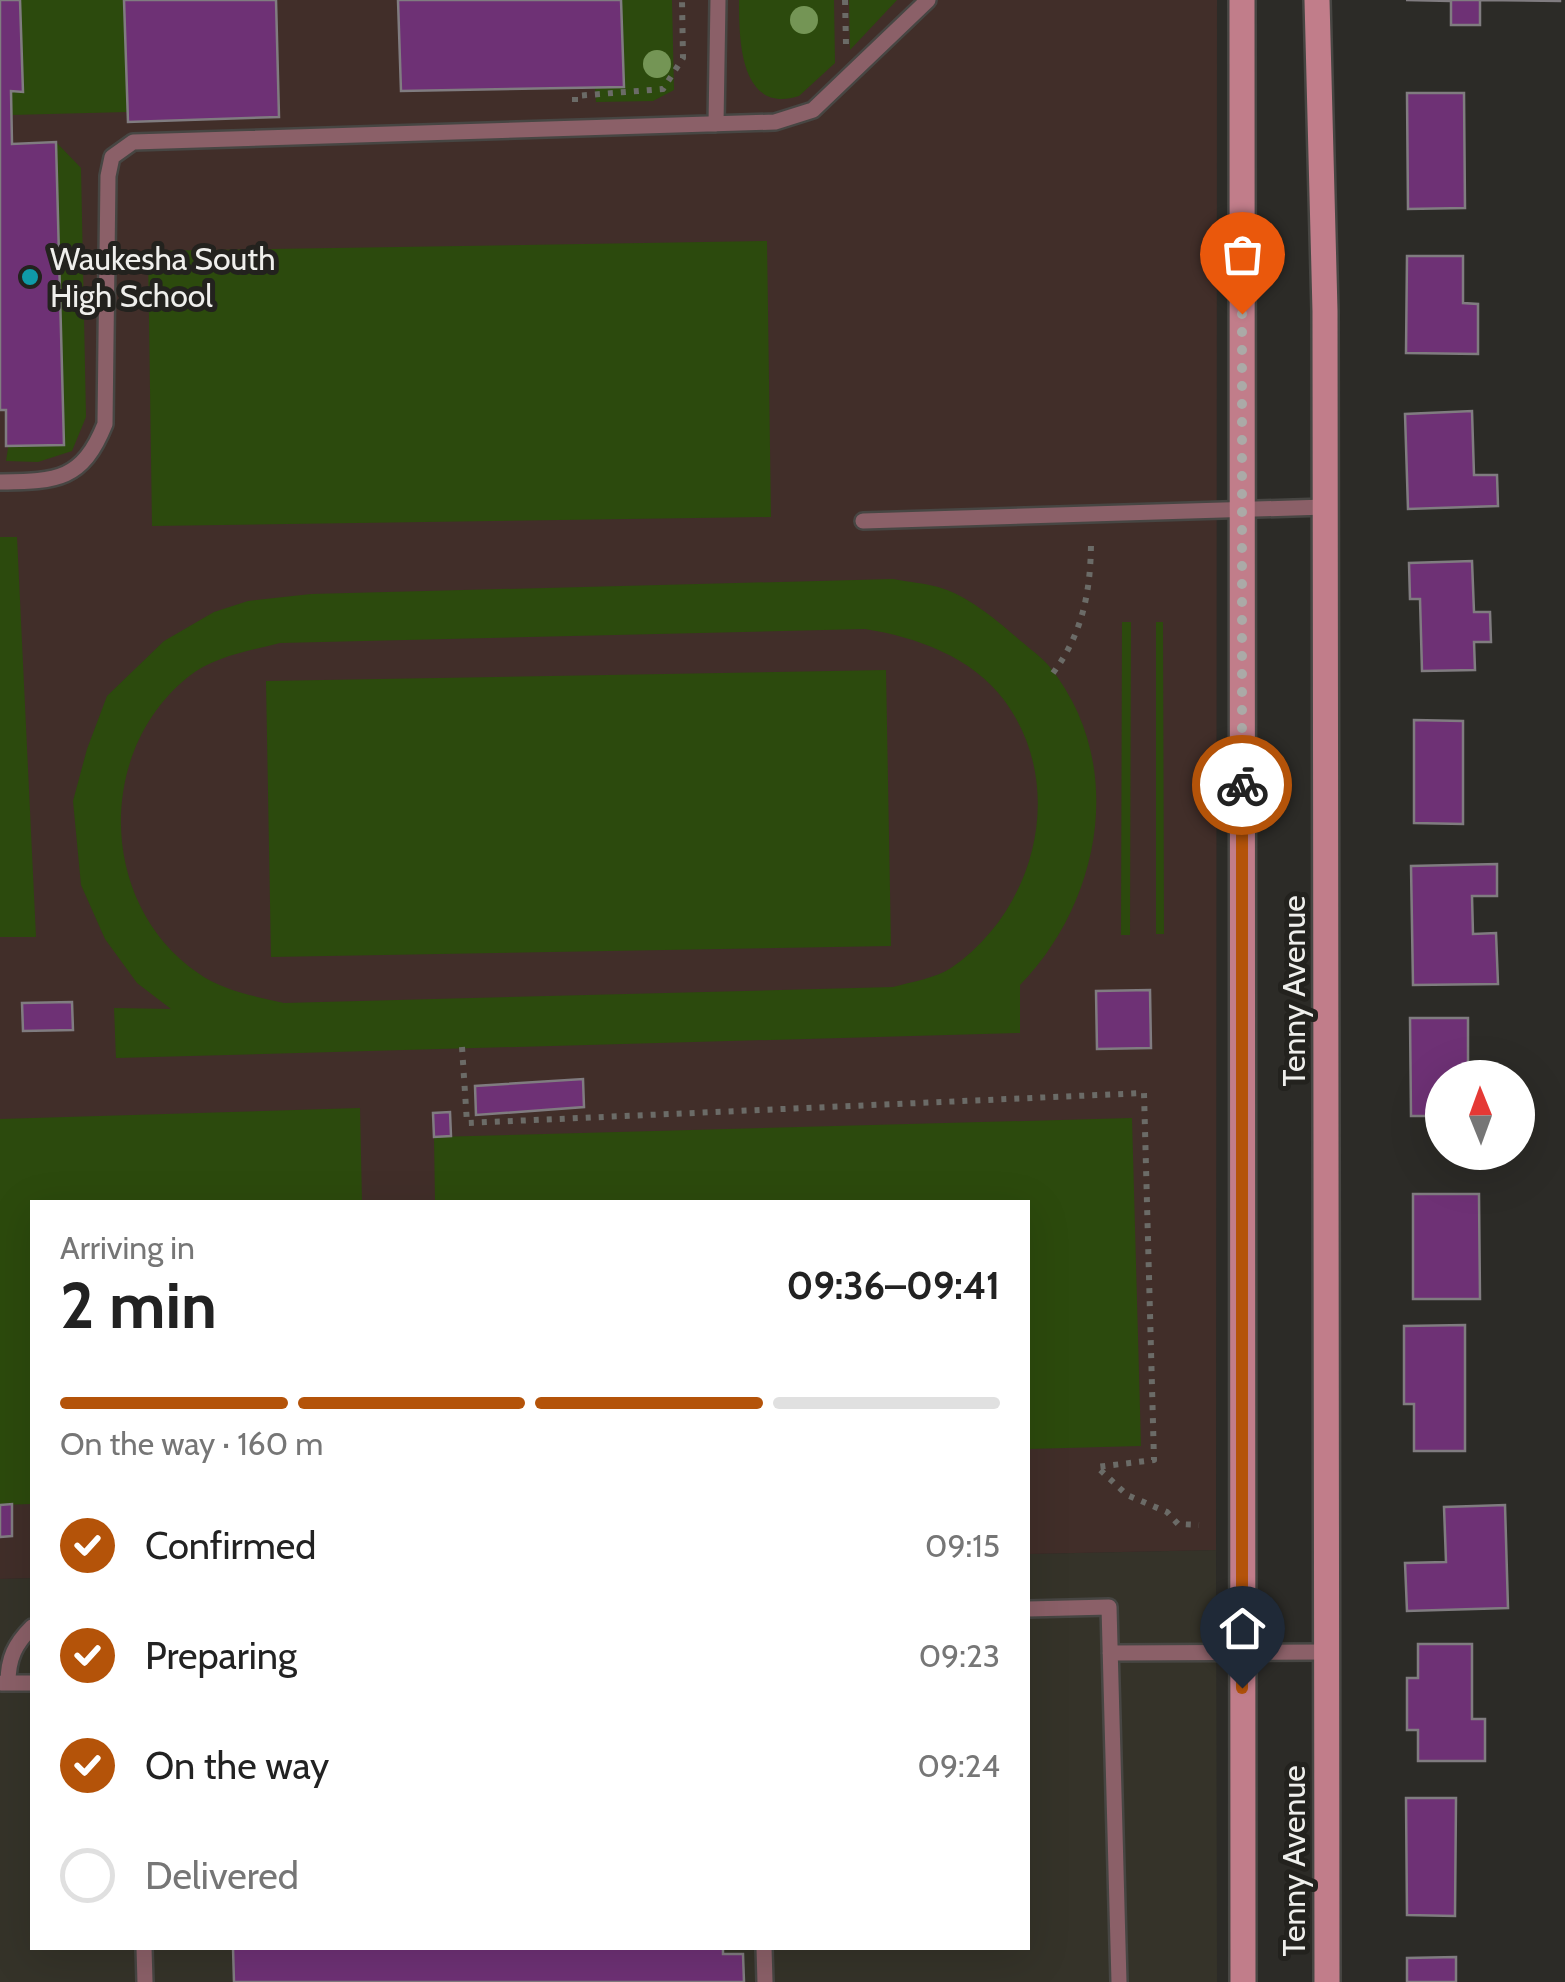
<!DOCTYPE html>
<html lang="en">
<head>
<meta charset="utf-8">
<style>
	:root { --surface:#fff; --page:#f6f6f6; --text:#222; --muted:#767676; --line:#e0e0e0; --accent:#b45309 }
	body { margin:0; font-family:Cabin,sans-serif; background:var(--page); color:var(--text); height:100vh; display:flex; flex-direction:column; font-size:38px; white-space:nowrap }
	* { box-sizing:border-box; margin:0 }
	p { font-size:32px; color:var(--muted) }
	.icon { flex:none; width:55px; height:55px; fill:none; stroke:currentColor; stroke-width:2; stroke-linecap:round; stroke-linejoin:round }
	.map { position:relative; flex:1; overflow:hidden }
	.details { position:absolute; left:30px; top:1200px; width:1000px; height:750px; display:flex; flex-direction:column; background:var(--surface); border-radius:0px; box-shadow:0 10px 40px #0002 }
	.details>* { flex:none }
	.needle { width:65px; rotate:359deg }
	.controls { position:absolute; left:1425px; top:1060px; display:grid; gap:20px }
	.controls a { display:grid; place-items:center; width:110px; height:110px; border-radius:50%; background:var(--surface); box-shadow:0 10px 40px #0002; font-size:50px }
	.pin { position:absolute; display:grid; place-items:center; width:85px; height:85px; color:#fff; margin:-102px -42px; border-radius:50% 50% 50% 0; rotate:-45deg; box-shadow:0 0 10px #0007 }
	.pin .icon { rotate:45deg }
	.courier { position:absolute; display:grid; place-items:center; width:100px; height:100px; margin:-50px; border:8px solid #b45309; border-radius:50%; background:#fff; color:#222; box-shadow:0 2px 12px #0007 }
	.headline em { font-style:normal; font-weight:700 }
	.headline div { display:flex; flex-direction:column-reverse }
	.headline { display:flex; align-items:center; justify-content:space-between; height:170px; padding:0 30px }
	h1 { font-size:65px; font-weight:700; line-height:75px }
	.bar { display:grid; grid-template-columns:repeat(4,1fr); gap:15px 10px; align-content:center; height:120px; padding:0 30px }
	.bar i { height:12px; border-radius:8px; background:var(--line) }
	.bar .on { background:var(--accent) }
	.bar p { grid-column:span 4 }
	ol { padding:0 30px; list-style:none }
	li { display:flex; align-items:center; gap:30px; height:110px }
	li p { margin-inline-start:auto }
	li .icon { padding:10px; border-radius:50%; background:var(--accent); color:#fff; stroke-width:4 }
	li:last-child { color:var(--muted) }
	li i { width:55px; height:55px; border:5px solid var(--line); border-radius:50% }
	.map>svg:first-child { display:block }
</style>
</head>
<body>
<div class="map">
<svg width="1565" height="1982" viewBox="0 0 1565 1982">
	<rect width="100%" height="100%" fill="#2c2b27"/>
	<path fill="#353329" d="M1216,1550L1217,1982H0V1579L32,1578V1948H1028V1554Z"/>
	<path fill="#412e29" d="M0,0H1217L1216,1550L1028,1554V1202H32V1578L0,1579Z"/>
	<path fill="#2c4a0d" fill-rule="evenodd" d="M20,0H124L127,112L11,115V91H23Z
		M621,0H672L674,90L653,101L596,102L595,87L624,86Z
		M739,0H834L835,63L799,96C739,115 739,37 739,0Z
		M849,0H897L850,50Z
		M56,142L81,168L86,417L72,451L38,462L6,461Z
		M767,241L771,517L152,526L148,251Z
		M0,537H17L36,937H0Z
		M893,579C908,582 924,583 938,587C966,595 993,617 1015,636C1026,646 1040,655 1049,666C1128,763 1101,902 1020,985V1033L116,1058L114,1008L171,1009L137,983L105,939L81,885L73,801L87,749L107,696L164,641L214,612L248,601L311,594ZM865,629C916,637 972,657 1004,700C1068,786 1036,910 951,968C936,978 911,982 893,987L284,1003C254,996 223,991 198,973C99,905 95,752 188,677C214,656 249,651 280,643Z
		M1122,622H1131L1130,935H1121Z
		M1156,622H1163L1164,934H1156Z
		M886,670L891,946L271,957L266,681Z
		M360,1108L362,1202H32V1504L0,1505V1119Z
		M1132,1118L1141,1446L1028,1449V1202H435L434,1137Z"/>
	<path fill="#6e3175" stroke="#807c80" stroke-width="2.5" d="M0,0H20L23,92L11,91L12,144L56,142L64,445L6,446V410H0Z
		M124,0H276L279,117L128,122Z
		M398,0H621L624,87L401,91Z
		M1406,0H1560V1L1480,0V25H1451V1Z
		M1407,93H1464L1465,208L1408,209Z
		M1407,256H1463V303L1478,304V354L1406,353Z
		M1472,411L1474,475H1497L1498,506L1408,509L1405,414Z
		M1472,561L1474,612H1490L1491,642H1474L1475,670L1422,671L1420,599H1410L1409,563Z
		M1414,720L1463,721V824L1414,823Z
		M1497,864V896H1472L1473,934L1496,933L1498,984L1413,985L1411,866Z
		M1150,990L1151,1048L1097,1049L1096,991Z
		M72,1002L73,1030L23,1031L22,1003Z
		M1410,1018H1468V1068L1482,1067V1078H1442V1116H1411Z
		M583,1079L584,1107L476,1115L475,1086Z
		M450,1112L451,1136L434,1137L433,1113Z
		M1413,1194H1479L1480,1299H1413Z
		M1465,1325V1451H1414V1404H1404V1326Z
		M12,1504V1536L0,1537V1505Z
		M1505,1505L1508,1608L1407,1611L1405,1563L1446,1562L1444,1507Z
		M1418,1644H1472V1719H1485V1761H1418V1730H1407V1678H1418Z
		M1406,1798H1456L1455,1916L1407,1915Z
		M233,1948H723V1954H743L744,1982H234Z
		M1456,1957V1982H1407V1958Z"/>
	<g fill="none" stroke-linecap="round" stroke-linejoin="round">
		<defs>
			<path id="lane" d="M716,124L718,0
				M0,482C57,481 82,481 105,424L108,176L112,157L133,142L775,122L813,110L928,0
				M863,521L1325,507
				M1028,1609L1109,1607L1119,1982
				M1110,1653L1327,1652
				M2,1683H32
				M8,1683C8,1658 15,1644 32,1627
				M144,1948L145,1982
				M764,1948L765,1982"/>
			<path id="secondary" d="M1242,0L1243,1982
				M1317,0L1325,311L1327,1982"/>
		</defs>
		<use href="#lane" stroke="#474643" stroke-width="20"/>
		<use href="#secondary" stroke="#474643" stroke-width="30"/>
		<path stroke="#6b6b67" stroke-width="6" stroke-dasharray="5 8" stroke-linecap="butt" d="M845,0L846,44
			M575,102V96L663,89L683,58L682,0
			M1053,673C1083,633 1091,590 1091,540
			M462,1047L467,1123L1144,1093L1154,1460L1097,1467L1127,1495L1167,1512L1178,1524L1199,1525"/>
		<use href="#lane" stroke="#8b6068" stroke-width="15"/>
		<use href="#secondary" stroke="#c17d8a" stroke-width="25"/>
	</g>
	<g fill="#749555">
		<circle cx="804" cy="20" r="14"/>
		<circle cx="657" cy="64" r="14"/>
	</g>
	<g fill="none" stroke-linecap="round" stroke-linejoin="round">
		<path stroke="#abaaa7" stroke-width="10" stroke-dasharray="0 18" d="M1242,314V785"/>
		<path stroke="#b45309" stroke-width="12" d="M1242,785V1688"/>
	</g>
	<circle fill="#0f9aa8" stroke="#23221e" stroke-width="4" cx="30" cy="277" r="10"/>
	<g text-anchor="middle" stroke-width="10" stroke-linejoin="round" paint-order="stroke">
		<g font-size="32" fill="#efefec" stroke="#23221e" text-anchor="start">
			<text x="50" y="270">Waukesha South<tspan x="50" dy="37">High School</tspan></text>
		</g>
		<g font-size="32" fill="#efefec" stroke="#23221e">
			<text transform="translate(1294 991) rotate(-90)" y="11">Tenny Avenue</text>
			<text transform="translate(1294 1861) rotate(-90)" y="11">Tenny Avenue</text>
		</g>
	</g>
</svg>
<div class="controls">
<a><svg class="needle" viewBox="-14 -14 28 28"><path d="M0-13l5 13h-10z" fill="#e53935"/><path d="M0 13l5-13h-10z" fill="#767676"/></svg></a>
</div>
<div class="pin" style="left:1242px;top:314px;background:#ea580c"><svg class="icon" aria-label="bag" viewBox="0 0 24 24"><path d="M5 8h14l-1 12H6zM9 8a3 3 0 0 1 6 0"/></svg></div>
<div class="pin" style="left:1242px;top:1688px;background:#1f2937"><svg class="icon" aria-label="home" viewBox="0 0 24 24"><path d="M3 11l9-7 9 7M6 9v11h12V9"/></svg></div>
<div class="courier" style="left:1242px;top:785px"><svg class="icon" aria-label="bike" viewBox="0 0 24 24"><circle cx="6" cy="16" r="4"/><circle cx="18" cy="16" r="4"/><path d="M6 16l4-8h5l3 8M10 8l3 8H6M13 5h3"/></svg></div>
<section class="details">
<div class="headline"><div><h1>2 min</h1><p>Arriving in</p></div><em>09:36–09:41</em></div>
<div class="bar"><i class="on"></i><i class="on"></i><i class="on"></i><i></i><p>On the way · 160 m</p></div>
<ol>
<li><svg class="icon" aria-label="check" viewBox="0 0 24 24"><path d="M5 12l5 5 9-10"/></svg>Confirmed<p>09:15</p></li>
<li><svg class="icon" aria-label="check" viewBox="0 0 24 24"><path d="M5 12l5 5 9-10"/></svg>Preparing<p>09:23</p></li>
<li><svg class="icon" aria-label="check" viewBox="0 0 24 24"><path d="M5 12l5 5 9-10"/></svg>On the way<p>09:24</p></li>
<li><i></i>Delivered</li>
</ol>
</section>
</div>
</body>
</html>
